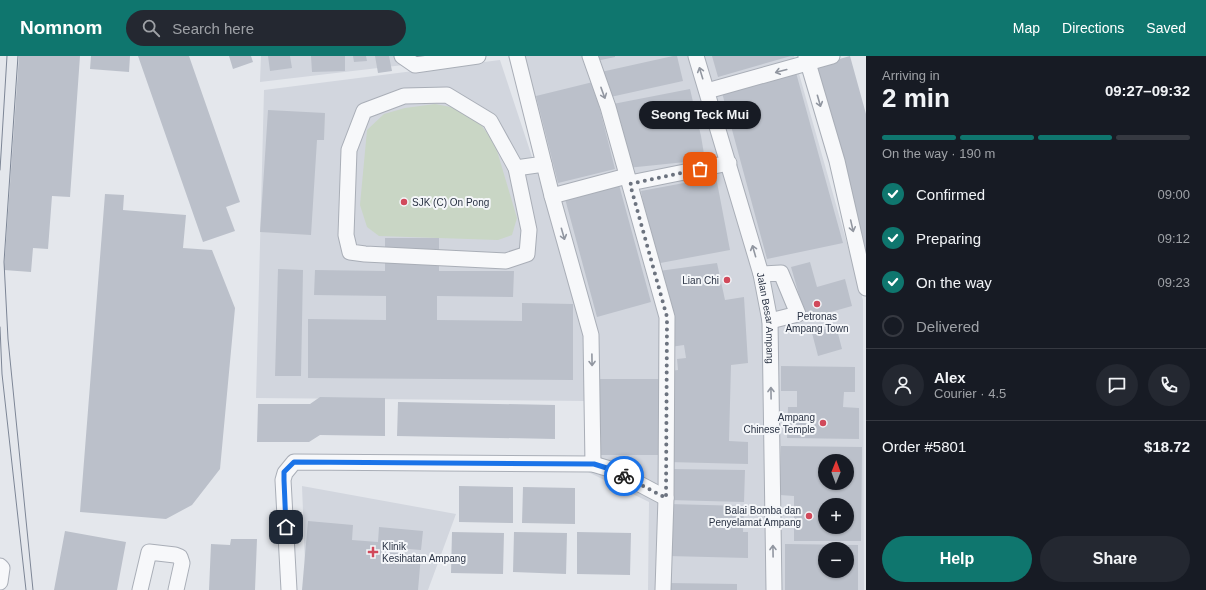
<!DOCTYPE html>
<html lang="en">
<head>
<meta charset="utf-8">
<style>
	:root { --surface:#171b24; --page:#242831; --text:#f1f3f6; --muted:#9ea1a6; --line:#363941; --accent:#0f766e }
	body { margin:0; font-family:Helvetica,sans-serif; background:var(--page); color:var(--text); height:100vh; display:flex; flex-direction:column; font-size:15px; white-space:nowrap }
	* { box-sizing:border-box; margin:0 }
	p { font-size:13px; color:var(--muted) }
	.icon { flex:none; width:22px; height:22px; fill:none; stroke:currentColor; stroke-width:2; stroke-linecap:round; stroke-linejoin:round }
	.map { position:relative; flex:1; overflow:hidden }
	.drawer { display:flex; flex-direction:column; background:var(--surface); width:340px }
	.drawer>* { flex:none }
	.needle { width:26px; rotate:1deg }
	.controls { position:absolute; left:818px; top:398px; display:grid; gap:8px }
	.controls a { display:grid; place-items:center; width:36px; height:36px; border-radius:50%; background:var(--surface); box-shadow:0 1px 3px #0004; font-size:20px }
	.pin { position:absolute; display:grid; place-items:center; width:34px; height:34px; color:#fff; margin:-17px; border-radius:8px; box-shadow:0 2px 6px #0006 }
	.courier { position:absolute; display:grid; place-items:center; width:40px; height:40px; margin:-20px; border:3px solid #1a73e8; border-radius:50%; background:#fff; color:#222; box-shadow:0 1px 5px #0007 }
	.bubble { position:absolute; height:28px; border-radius:14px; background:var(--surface); box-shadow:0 1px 3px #0004; font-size:13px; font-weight:700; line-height:28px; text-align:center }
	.head em { font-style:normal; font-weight:700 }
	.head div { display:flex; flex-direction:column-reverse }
	.head { display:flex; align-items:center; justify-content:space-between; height:68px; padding:0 16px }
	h1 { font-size:26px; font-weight:700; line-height:30px }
	.bar { display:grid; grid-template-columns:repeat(4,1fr); gap:6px 4px; align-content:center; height:48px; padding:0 16px }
	.bar i { height:5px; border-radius:3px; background:var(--line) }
	.bar .selected { background:var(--accent) }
	.bar p { grid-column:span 4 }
	.line { display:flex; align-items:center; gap:10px; padding:0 16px; border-top:1px solid var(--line) }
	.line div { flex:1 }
	.round { display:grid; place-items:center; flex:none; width:42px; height:42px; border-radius:21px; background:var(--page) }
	ol { padding:0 16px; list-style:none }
	li { display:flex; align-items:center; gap:12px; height:44px }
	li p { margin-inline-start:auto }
	li .icon { padding:4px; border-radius:50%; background:var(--accent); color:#fff; stroke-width:4 }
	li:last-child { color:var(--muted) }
	li i { width:22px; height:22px; border:2px solid var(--line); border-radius:50% }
	.button { display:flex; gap:8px; margin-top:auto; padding:8px 16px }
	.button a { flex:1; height:46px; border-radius:24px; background:var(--accent); color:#fff; font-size:16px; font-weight:700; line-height:46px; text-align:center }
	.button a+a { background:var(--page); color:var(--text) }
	header { display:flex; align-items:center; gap:24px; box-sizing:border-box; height:56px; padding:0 20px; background:var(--accent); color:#fff }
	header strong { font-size:19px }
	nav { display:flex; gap:22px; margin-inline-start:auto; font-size:14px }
	.search { width:280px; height:36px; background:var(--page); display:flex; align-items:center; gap:10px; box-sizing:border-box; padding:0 14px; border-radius:22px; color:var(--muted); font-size:15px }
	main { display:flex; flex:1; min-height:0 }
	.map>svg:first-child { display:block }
</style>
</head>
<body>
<header>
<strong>Nomnom</strong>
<div class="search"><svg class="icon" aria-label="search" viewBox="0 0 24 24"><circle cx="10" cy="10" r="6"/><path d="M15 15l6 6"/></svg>Search here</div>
<nav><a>Map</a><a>Directions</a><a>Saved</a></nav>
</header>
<main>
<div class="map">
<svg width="866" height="534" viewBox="0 0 866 534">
	<rect width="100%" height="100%" fill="#e4e7ec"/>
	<path fill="#d2d6de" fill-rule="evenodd" d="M261,0H479L260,26Z
		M508,0H794L863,244L864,534H648L649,446L584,414L588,263ZM825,405H847V427H825ZM825,449H847V471H825ZM825,493H847V515H825Z
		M500,4L584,258L585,345L256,342L264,34Z
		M302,430L456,458L428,534H306Z"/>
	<path fill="#c9d6c5" d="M435,48L456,52L479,66L495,88L517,162L512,179L498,184L379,180L367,171L360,149L367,74L384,58L405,52Z"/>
	<path fill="#bbc0ca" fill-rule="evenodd" d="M19,0H80L70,141L52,140L48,193L33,192L31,216L4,214Z
		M91,0H130L129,16L90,13Z
		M138,0H189L240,146L226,151L235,175L203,186Z
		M229,0H251L253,6L233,13Z
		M268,0H290L292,12L270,15Z
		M311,0H345V15L312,16Z
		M353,0H366L367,5L354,6Z
		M375,0H389L392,15L378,17Z
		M594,0H615V1L596,5Z
		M673,0H677L683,25L606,42L601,16Z
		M712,0H791L718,21Z
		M850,0L866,58V203L811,11Z
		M795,13L843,187L767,203L721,33Z
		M593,26L615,113L558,127L536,40Z
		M690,33L701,80L705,104L627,112L623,77H619L613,48Z
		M268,54L325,57L324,84H317L311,179L260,176Z
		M716,121L730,194L655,208L641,135Z
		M618,125L651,246L597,261L564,139Z
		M105,138L124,139L123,154L186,159L183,192L212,194L235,252L220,413L192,449L166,463L80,456Z
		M385,182H439V215H514L513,241L437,240V264L522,265V247L573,248V324L308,322V263L386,264V240L314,239L315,214L385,215Z
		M810,206L817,231L845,223L852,250L806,263L791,211Z
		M717,207L725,244L744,241L748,307L731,309L729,385L748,386V408L668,406L670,315L678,314L677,303L686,302L684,289L670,291L659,215Z
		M278,213L303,214L301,320H275Z
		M836,270L842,293L818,300L812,277Z
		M781,310L855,311V336H844L843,351L859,352V383L787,382L788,351H797V335H781Z
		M600,323H662L661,399H600Z
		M320,341L385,342V380L320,379L309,386H257L258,348H310Z
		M398,346L555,349V383L397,380Z
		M781,390L862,391L861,485H794V440L780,439ZM825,405H847V427H825ZM825,449H847V471H825Z
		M670,413L745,414L744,446L669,444Z
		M459,430L513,431V467L459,466Z
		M523,431L575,432V468L522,467Z
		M669,448L744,450L743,476H748V502L668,500Z
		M308,465L353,469L352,484L378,486L379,471L423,475L421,494L383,491L382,496L421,499L418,534H302Z
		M65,475L126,486L117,534H54Z
		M452,476L504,477L503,518L451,517Z
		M514,476L567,477L566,518L513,516Z
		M577,476L631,477L630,519L577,518Z
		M231,483H257L255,534H209L211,488L230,489Z
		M785,488L858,489V534H785ZM825,493H847V515H825Z
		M668,527L737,528V534H668Z"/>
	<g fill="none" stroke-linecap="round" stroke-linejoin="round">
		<defs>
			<g id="minor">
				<path d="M402,0L415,9L478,0"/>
				<path d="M517,0L552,140L591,279L593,408"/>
				<path d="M590,0L608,51L667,261L666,442L663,534"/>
				<path id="s1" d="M696,0L761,218L770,265L774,534"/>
				<path d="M806,0L837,105L866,232"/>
				<path d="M707,35L832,0"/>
				<path d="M447,39L490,65L516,112L529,174L527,198L506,205L365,198L350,196L346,179L349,94L364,55L404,40Z"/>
				<path d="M516,112L544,108"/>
				<path d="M630,127L729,107"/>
				<path d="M552,140L627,120"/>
				<path d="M761,218L781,217L798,258L770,265"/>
				<path d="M0,510L2,512L0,526"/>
				<path d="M140,534L149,496L175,499L180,501L182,507L176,534"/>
				<path d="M289,534L283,424L285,417L294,406L593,408L613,414L666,442"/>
			</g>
		</defs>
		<use href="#minor" stroke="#a9aeb7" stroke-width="17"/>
		<use href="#minor" stroke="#f7f8fa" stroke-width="15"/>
		<path stroke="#7d8696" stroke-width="1" d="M18,0L4,206L8,283L33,534
			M0,114L7,0
			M0,271L2,318L26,534"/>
	</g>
	<defs><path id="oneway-shaft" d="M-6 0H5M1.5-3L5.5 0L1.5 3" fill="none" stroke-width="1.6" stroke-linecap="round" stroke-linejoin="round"/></defs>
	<g stroke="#9196a0">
		<use href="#oneway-shaft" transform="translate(781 15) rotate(165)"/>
		<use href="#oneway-shaft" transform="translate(701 17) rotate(-107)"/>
		<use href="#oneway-shaft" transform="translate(603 37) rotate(70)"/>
		<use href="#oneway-shaft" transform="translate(819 45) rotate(74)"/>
		<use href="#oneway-shaft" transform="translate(852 170) rotate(77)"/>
		<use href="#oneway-shaft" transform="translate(563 178) rotate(74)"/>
		<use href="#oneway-shaft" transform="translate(754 195) rotate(-106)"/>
		<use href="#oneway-shaft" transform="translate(592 304) rotate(89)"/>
		<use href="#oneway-shaft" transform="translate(771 337) rotate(-91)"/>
		<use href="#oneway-shaft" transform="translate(773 495) rotate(-91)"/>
	</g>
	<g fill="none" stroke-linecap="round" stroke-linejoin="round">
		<path stroke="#6c737f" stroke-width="4" stroke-dasharray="0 7.2" d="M624,420L666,442L667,261L630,128L700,113"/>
		<path stroke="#1a73e8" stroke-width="5" d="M286,471L284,424V416L294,406L594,408L613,414L624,420"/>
	</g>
	<g fill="#d1495b" stroke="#f4f6f9" stroke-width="1.5">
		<circle cx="404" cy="146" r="4"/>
		<circle cx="727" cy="224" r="4"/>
		<circle cx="817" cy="248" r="4"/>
		<circle cx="823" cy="367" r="4"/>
		<circle cx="809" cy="460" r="4"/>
		<path d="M371 490h4v4h4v4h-4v4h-4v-4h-4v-4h4z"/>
	</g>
	<g text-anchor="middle" stroke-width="4" stroke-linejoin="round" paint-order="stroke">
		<g font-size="10" fill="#2b3445" stroke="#f4f6f9" text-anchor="end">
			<text x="412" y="150" text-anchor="start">SJK (C) On Pong</text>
			<text x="719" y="228">Lian Chi</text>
			<text x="817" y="264" text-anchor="middle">Petronas<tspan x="817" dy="12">Ampang Town</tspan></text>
			<text x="815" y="365">Ampang<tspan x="815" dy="12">Chinese Temple</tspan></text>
			<text x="801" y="458">Balai Bomba dan<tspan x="801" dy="12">Penyelamat Ampang</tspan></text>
			<text x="382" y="494" text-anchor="start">Klinik<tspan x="382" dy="12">Kesihatan Ampang</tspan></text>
		</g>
		<g font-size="10" fill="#2b3445" stroke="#f4f6f9">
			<text dy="4" stroke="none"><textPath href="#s1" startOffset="272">Jalan Besar Ampang</textPath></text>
		</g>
	</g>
</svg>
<div class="controls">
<a><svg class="needle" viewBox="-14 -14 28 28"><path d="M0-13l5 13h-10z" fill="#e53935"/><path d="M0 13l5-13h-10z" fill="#9ea1a6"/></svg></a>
<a>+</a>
<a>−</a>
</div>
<div class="pin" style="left:700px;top:113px;background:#ea580c"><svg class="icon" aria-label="bag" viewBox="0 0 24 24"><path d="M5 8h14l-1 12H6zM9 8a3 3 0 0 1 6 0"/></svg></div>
<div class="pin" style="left:286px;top:471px;background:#1f2937"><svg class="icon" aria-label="home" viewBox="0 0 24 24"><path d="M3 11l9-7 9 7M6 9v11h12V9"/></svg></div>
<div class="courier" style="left:624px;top:420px"><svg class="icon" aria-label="bike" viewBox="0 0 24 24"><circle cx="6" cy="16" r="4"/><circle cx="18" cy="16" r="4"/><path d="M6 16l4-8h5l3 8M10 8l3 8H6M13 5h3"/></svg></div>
<div class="bubble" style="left:639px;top:45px;width:122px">Seong Teck Mui</div>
</div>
<section class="drawer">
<div class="head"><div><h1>2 min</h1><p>Arriving in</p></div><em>09:27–09:32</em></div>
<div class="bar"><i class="selected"></i><i class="selected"></i><i class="selected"></i><i></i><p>On the way · 190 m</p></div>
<ol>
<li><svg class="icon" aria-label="check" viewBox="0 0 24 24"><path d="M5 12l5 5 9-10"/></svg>Confirmed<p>09:00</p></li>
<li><svg class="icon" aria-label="check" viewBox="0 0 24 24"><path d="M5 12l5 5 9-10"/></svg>Preparing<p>09:12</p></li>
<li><svg class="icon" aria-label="check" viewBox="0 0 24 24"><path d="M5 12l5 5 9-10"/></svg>On the way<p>09:23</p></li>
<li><i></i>Delivered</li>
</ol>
<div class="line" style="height:72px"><a class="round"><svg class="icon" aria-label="person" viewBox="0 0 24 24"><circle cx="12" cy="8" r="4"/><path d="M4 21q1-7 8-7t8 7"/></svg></a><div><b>Alex</b><p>Courier · 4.5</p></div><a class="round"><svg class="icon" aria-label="chat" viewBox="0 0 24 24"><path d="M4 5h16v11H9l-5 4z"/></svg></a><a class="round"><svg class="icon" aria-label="phone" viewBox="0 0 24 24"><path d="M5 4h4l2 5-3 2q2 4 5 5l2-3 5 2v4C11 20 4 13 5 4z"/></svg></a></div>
<div class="line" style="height:52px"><div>Order #5801</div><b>$18.72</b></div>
<div class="button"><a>Help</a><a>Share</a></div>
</section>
</main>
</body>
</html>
